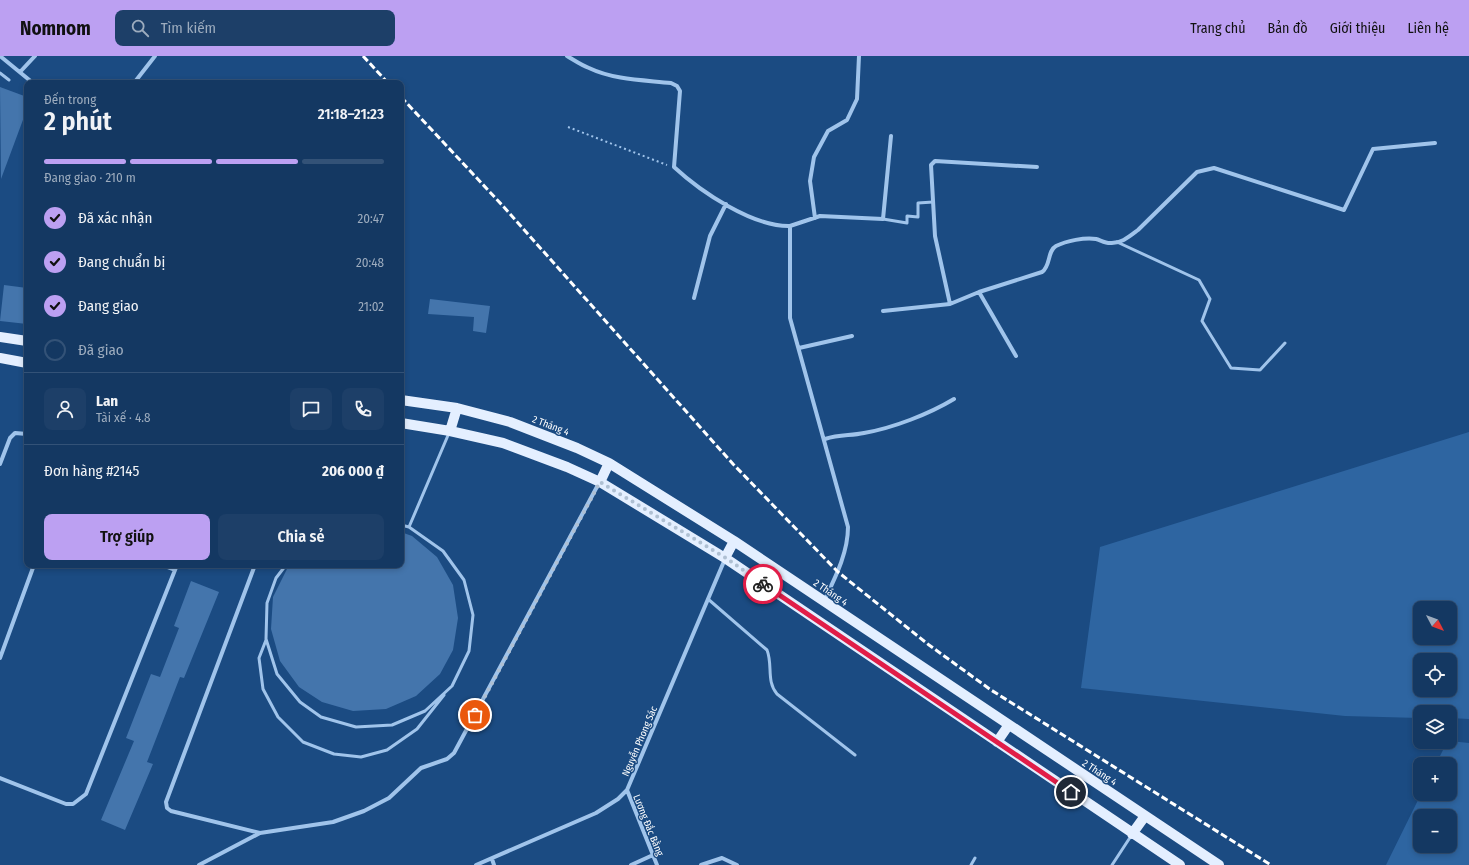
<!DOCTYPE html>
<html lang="vi">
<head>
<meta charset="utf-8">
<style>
	:root { --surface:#143862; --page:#1d3f68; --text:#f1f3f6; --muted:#9dacbe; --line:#335277; --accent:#bca0f2 }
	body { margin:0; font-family:"Fira Sans Condensed",sans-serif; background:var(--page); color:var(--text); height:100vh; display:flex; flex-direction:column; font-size:15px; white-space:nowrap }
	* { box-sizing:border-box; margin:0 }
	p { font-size:13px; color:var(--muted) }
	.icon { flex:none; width:22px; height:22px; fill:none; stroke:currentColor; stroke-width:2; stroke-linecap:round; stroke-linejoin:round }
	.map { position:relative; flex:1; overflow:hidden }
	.side { position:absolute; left:24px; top:24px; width:380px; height:488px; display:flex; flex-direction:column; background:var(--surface); border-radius:8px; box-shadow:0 2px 6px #0003,0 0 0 1px var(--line) }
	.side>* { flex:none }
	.needle { width:26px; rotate:131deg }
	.controls { position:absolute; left:1413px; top:545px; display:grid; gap:8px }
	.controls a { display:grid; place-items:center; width:44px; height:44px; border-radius:8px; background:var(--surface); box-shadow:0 2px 6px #0003,0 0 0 1px var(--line); font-size:20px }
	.pin { position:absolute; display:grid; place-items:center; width:34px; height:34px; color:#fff; margin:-17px; border:2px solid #fff; border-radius:50%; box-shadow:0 1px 4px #0007 }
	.courier { position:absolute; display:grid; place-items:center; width:40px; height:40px; margin:-20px; border:3px solid #e11d48; border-radius:50%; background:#fff; color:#222; box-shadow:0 1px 5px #0007 }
	.head em { font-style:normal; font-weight:600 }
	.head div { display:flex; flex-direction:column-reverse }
	.head { display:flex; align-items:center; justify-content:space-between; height:68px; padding:0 20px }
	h1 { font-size:26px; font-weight:600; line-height:30px }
	.bar { display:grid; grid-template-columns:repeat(4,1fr); gap:6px 4px; align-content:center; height:48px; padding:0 20px }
	.bar i { height:5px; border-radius:3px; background:var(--line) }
	.bar .current { background:var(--accent) }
	.bar p { grid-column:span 4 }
	.line { display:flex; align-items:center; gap:10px; padding:0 20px; border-top:1px solid var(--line) }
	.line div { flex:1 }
	.round { display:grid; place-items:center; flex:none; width:42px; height:42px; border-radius:8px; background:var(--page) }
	ol { padding:0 20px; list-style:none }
	li { display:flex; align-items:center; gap:12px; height:44px }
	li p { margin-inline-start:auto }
	li .icon { padding:4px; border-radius:50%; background:var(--accent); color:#111; stroke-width:4 }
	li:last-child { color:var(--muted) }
	li i { width:22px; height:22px; border:2px solid var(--line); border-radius:50% }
	.primary-button { display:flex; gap:8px; margin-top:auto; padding:8px 20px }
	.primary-button a { flex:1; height:46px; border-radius:8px; background:var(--accent); color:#111; font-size:16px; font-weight:600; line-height:46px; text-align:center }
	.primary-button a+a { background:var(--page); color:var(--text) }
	header { display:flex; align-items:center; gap:24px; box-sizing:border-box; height:56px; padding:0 20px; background:var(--accent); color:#111 }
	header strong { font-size:19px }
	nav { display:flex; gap:22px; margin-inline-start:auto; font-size:14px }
	.search { width:280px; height:36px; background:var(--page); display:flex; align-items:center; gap:10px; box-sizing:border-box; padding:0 14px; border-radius:8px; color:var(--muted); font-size:15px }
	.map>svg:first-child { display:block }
</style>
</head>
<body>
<header>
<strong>Nomnom</strong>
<div class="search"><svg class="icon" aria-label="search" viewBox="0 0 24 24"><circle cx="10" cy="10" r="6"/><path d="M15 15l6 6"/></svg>Tìm kiếm</div>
<nav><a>Trang chủ</a><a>Bản đồ</a><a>Giới thiệu</a><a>Liên hệ</a></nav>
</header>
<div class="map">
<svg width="1469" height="809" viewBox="0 0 1469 809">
	<rect width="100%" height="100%" fill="#1b4b82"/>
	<path fill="#2e65a1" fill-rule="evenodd" d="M1469,376V663L1450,662V656H1420V662L1345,660L1081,632L1100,491ZM1420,552H1450V582H1420ZM1420,604H1450V634H1420Z
		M1450,685L1469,687V809H1386L1421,738H1450V708H1436L1447,686ZM1420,760H1450V790H1420Z"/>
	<path fill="#4475ac" d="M0,31L27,41V53L1,123Z
		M4,229L27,232V268L0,265Z
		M430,243L490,250L486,277L473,275L474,261L428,258Z
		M401,476L412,480L437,501L453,529L458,562L453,594L440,618L416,640L386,653L353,655L322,646L299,631L280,605L271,573L273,541L289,509H401Z
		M191,525L219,536L184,622L180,621L147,706L153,708L125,774L101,764L134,685L126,682L151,618L160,621L179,572L174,570Z"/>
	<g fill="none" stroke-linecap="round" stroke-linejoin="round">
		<path stroke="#a0c4eb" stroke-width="2" stroke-dasharray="2 3" stroke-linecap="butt" d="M568,71L667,109"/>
		<path stroke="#a0c4eb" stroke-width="3" d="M0,17L9,24
			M883,163L907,167V160L918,161V147L933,146
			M1117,186L1199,224L1210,243L1202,265L1231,312L1260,314L1285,287
			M409,471L449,377
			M286,509L276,522L267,547L266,583L277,618L300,646L321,661L356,671L392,669L425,655L452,630L469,595L473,559L464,524L443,495L409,471L401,469
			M708,543L767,594C773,609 766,625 777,638L855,699
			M266,584L259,602L263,633L278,661L303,686L334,698L361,701L387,694L417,673L444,639
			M971,809L975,802
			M1112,809L1131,780"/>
		<path stroke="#a0c4eb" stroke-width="4" d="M0,0L33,27
			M567,0C574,4 581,9 589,12C614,24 644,24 671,27L677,30L680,35L674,111C701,136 753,171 790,170
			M20,16L35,0
			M134,27L155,0
			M815,162L810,125L814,101L828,75L847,64L857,43L859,0
			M979,236L1016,300
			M694,242L710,180L726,148
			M950,248L935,180L931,109L935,105L1037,111
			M883,255L950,248L979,236L1042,216C1051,210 1047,195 1056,190C1066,185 1085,181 1096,183C1100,184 1105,187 1110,187C1121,188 1130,180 1138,174L1197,116L1214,112L1344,154L1373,93L1435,87
			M799,292L852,280
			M825,383C840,378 850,380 864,377C893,372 929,358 954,343
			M0,408L10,382L15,377L27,378
			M162,509L175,514
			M255,509L166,746L167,752L171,755L260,777
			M824,545C835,522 848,497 848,471L790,262V170L820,160L883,163L891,80
			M0,602L34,509
			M0,722L66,748H73L86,738L177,509
			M627,734L657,809
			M492,803L494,809
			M199,809L260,777L333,766L364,755L389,742L421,712L447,703L454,697L599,427
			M476,809L596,757L618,743L627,734L725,503
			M631,809L653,799
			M701,809L722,802L737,809"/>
		<path stroke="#e4efff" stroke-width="10" d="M0,281L27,285
			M0,302L27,307
			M401,344L457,352L510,366L577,392L609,407L734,485L1219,809
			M401,367L450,375L503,387L567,411L600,426L725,502L1180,809
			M450,375L457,352
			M600,426L609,407
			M725,502L734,485
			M997,686L1008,670
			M1132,778L1145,760"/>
		<path stroke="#fff" stroke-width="3" stroke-dasharray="7 3" stroke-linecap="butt" d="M363,0L388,27
			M401,41L502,149L733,408L838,516L929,589L991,634L1271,809"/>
	</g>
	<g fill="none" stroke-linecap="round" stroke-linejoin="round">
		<path stroke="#afc0d3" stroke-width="4" stroke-dasharray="0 7.2" d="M475,659L600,426L726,502L763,528"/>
		<path stroke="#e11d48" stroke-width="5" d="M763,528L1071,736"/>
	</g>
	<g text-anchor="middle" stroke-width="3" stroke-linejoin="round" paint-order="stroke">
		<g font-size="10" fill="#fff" stroke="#1b4b82">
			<text transform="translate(551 369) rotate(21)" y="4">2 Tháng 4</text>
			<text transform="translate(831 536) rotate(34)" y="4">2 Tháng 4</text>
			<text transform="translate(639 685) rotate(-67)" y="4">Nguyễn Phong Sác</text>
			<text transform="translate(1100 716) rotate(33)" y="4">2 Tháng 4</text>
			<text transform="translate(649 769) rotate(68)" y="4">Lương Đắc Bằng</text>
		</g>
	</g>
</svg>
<div class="controls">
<a><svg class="needle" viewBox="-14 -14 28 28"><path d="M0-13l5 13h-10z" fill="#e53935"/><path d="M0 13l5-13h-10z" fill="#9dacbe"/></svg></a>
<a><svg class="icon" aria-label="locate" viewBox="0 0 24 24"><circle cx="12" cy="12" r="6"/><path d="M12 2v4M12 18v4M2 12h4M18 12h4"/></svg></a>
<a><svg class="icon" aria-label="layers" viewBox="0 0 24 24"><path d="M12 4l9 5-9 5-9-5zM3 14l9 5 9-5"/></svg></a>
<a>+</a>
<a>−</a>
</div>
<div class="pin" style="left:475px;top:659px;background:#ea580c"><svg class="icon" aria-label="bag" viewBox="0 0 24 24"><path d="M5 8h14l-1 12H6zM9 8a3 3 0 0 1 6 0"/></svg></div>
<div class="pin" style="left:1071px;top:736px;background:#1f2937"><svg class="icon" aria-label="home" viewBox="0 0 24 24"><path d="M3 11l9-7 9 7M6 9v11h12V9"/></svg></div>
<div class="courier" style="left:763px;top:528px"><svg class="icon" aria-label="bike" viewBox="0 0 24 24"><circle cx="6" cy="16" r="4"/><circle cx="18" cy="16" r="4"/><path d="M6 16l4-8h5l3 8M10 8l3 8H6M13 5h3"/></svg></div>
<section class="side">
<div class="head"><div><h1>2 phút</h1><p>Đến trong</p></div><em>21:18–21:23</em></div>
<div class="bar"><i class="current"></i><i class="current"></i><i class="current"></i><i></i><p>Đang giao · 210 m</p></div>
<ol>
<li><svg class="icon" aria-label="check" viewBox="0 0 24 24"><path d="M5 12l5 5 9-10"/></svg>Đã xác nhận<p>20:47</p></li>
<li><svg class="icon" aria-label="check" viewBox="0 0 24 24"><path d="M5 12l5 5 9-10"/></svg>Đang chuẩn bị<p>20:48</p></li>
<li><svg class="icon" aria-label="check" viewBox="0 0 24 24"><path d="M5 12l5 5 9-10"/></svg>Đang giao<p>21:02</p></li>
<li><i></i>Đã giao</li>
</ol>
<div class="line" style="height:72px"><a class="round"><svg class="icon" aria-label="person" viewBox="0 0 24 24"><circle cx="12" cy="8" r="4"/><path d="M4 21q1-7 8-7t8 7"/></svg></a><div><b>Lan</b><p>Tài xế · 4.8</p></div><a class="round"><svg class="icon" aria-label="chat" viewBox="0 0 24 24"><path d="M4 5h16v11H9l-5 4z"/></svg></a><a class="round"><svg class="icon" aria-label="phone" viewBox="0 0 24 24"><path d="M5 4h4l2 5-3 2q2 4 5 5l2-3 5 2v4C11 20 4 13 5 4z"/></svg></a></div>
<div class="line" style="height:52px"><div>Đơn hàng #2145</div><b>206 000 ₫</b></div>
<div class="primary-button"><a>Trợ giúp</a><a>Chia sẻ</a></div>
</section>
</div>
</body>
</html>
